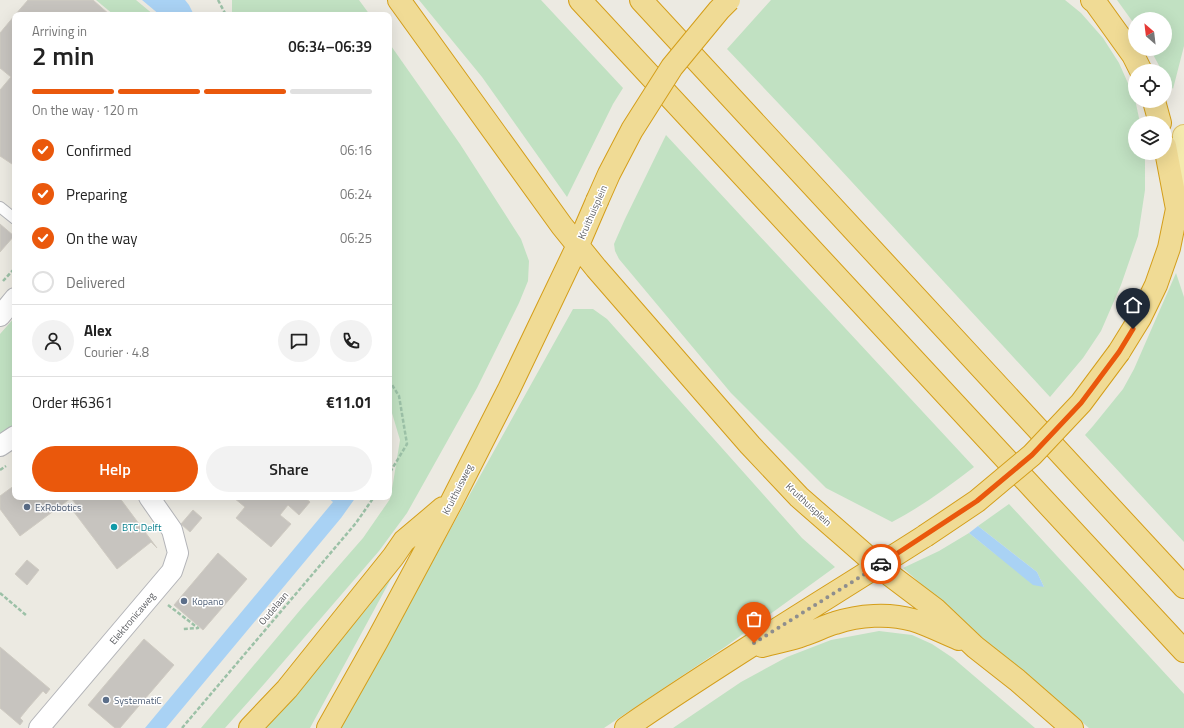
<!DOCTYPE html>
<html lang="en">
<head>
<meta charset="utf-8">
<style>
	:root { --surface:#fff; --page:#f2f2f2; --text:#222; --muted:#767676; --line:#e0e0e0; --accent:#ea580c }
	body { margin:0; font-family:"Titillium Web",sans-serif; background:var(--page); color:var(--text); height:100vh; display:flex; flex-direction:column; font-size:15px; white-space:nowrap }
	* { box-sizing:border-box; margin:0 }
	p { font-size:13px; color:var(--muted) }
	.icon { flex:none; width:22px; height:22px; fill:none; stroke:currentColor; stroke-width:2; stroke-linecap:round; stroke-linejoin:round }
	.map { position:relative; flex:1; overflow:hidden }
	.details { position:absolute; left:12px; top:12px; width:380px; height:488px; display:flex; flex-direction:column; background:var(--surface); border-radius:8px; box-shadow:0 4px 16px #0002 }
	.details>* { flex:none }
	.needle { width:26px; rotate:332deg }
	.controls { position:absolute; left:1128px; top:12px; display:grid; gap:8px }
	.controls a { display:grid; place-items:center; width:44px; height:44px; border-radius:50%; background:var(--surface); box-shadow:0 4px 16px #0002; font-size:20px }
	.pin { position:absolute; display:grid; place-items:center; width:34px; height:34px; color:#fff; margin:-41px -17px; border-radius:50% 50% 50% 0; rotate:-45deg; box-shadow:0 0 4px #0007 }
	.pin .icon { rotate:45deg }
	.courier { position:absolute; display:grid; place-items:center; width:40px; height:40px; margin:-20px; border:3px solid #ea580c; border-radius:50%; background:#fff; color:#222; box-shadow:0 1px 5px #0007 }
	.head em { font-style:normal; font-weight:600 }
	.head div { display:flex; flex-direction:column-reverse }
	.head { display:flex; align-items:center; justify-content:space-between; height:68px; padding:0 20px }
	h1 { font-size:26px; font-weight:600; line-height:30px }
	.bar { display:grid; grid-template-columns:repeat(4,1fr); gap:6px 4px; align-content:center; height:48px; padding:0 20px }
	.bar i { height:5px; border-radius:3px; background:var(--line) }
	.bar .current { background:var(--accent) }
	.bar p { grid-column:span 4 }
	.line { display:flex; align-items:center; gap:10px; padding:0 20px; border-top:1px solid var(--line) }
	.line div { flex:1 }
	.round { display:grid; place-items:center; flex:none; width:42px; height:42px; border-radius:21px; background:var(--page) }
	ol { padding:0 20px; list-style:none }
	li { display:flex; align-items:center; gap:12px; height:44px }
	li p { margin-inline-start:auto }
	li .icon { padding:4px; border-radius:50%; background:var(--accent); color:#fff; stroke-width:4 }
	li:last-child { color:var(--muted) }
	li i { width:22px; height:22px; border:2px solid var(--line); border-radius:50% }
	.primary-button { display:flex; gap:8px; margin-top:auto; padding:8px 20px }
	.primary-button a { flex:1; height:46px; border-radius:24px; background:var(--accent); color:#fff; font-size:16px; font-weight:600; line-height:46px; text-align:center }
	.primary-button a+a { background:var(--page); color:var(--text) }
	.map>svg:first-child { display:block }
</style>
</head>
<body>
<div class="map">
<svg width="1184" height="728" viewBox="0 0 1184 728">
	<rect width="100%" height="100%" fill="#eceae2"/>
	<path fill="#c1e1c2" d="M96,0H136L154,15H114Z
		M232,0H359L370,15H232Z
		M419,0H541L623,88L613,104L567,197L482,77Z
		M771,0H1065L1081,13L1103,38L1119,63L1135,99L1140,123H1135V153H1145V190L1138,236L1121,285L1101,331L1083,358L1050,397L816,143L727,49Z
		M1117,0H1184V46L1173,89L1165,76V71H1162L1150,49H1165V19H1135V25Z
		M389,43L460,144L521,239L529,261L528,281L519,303L477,388L407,513L379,551L265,683L225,728H201L301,609L363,538L390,499L393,483L400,440L389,403Z
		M666,135L974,467C948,487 921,507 892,522L826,488L731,393L619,259L615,251L614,244L625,219Z
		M1176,273L1184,297V542L1085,435L1093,426L1123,389L1134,369Z
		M573,309H593L607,319L802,538L835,567L725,647L604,728H338L421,582Z
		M15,317V426L0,437V334Z
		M1009,504L1184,694V728H1089L988,643L903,568L939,551L969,533L994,553L1044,587L1037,572L978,526Z
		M392,577L310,728H263L279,711L369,606Z
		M879,631L912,635L932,644L953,658L1035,728H673L741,682L787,657L831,640Z"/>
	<path fill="#a9d2f4" d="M142,0H185L189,5L194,15H160Z
		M327,497H356L341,518L166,728H145L333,502Z
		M978,526L1037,572L1044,587L1033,585L969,533Z"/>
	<path fill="#c7c4bf" stroke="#cfcbc2" d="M28,0H93L110,15H15Z
		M15,15V166L0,156V90L11,77L0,68V33Z
		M0,224L14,236L0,252Z
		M15,485V497H119L157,548L151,542L117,569L71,508L76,504L71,498L20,536L0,509V496Z
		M235,497H304L310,502L299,515L288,505L280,515L291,524L271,547L236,518L245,507L234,498Z
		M193,510L202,518L190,532L181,524Z
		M218,553L247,579L203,630L174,605Z
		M27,560L39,570L27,585L15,574Z
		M144,639L174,665L120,728H115L88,705Z
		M0,647L50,689L46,694L43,691L29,707L20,718L23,721L20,725L0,708Z"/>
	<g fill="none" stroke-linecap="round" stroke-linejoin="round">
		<defs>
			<path id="lane" d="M0,207L15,219"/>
			<path id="street" d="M0,316L15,298
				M0,446L15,436
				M39,728L172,571L178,553L172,530L149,497"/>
			<path id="primary" d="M1178,194L1180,165L1184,136"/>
			<path id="highway" d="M399,0L562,226L596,268L750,445L799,497L878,566L935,609L975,647L1017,680L1072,728
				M580,0L1184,651
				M641,0L1184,587
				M1092,0L1095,2L1133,55L1141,71
				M1154,101L1160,123
				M1119,352L1140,318L1156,285L1169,248L1177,209L1165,146
				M762,646C775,642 790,640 803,635C814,632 824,626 835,623C859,615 889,613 913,620C929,625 944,633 959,639
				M250,728L287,689L393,557L404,541L443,508
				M328,728L377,641L452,501L509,389L578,245L597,201
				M626,728C723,661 825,600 925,536"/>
		</defs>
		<use href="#lane" stroke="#b3b4b8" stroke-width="12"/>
		<use href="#street" stroke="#b3b4b8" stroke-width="22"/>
		<use href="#primary" stroke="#e0c167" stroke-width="24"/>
		<use href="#highway" stroke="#d49e1a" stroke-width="24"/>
		<path stroke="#9cc1a7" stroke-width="2.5" stroke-dasharray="4 2" stroke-linecap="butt" d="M218,0L226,15
			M3,281L15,268
			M389,380L399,396L407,444L389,474
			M0,470L6,466
			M0,593L27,616
			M168,605L198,628L182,629
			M182,728L356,523L374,497"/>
		<use href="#lane" stroke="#fff" stroke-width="10"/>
		<use href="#street" stroke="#fff" stroke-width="20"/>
		<use href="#primary" stroke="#f5ebae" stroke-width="22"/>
		<use href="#highway" stroke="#f0db95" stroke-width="22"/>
		<defs>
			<path id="highway-bridge" d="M597,201L609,174L632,130L672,67L719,10L729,0
				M925,536L977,501L1032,455L1081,403L1119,352"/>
		</defs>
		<use href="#highway-bridge" stroke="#d49e1a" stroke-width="24" stroke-linecap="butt"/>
		<use href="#highway-bridge" stroke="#f0db95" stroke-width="22"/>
	</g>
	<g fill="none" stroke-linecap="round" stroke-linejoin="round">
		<path stroke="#8e8e8e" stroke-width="4" stroke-dasharray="0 7.2" d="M754,643L881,564"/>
		<path stroke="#ea580c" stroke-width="5" d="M881,564L977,501L1032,455L1081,403L1119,352L1133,329"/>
	</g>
	<g fill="#5c6f8a" stroke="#fff" stroke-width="1.5">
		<circle cx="27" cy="507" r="4"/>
		<circle cx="184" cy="601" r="4"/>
		<circle cx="106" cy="700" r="4"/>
	</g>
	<circle fill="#0f9aa8" stroke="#fff" stroke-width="1.5" cx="114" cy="527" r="4"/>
	<g text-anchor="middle" stroke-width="3" stroke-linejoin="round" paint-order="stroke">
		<g font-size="10" fill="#5b5d61" stroke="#fff">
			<text transform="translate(592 212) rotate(-66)" y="4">Kruithuisplein</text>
			<text transform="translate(457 489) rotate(-63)" y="4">Kruithuisweg</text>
			<text transform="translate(809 504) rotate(43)" y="4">Kruithuisplein</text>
			<text transform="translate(273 608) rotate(-50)" y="4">Oudelaan</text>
			<text transform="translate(132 618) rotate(-50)" y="4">Elektronicaweg</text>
		</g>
		<g font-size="10" fill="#4e5e75" stroke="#fff" text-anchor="start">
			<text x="35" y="511">ExRobotics</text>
			<text x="192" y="605">Kopano</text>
			<text x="114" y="704">SystematiC</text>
		</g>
		<g font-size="10" fill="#0d838f" stroke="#fff" text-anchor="start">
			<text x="122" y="531">BTC Delft</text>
		</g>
	</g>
</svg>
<div class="controls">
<a><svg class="needle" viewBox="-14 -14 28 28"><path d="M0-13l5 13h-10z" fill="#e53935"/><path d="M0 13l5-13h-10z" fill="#767676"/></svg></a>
<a><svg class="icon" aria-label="locate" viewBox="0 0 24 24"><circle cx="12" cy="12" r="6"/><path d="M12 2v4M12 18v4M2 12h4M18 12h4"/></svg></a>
<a><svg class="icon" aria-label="layers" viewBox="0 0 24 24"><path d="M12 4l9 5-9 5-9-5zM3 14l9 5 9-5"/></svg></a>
</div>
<div class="pin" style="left:754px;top:643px;background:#ea580c"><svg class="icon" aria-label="bag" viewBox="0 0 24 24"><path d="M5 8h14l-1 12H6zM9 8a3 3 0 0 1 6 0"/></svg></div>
<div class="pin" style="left:1133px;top:329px;background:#1f2937"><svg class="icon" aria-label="home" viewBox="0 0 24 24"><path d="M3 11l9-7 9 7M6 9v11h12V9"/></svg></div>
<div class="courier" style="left:881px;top:564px"><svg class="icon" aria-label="car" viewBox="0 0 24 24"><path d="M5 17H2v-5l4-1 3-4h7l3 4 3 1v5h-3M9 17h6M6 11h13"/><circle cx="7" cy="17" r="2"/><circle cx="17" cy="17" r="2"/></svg></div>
<section class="details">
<div class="head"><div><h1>2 min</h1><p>Arriving in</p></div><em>06:34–06:39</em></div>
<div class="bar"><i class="current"></i><i class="current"></i><i class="current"></i><i></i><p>On the way · 120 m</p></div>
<ol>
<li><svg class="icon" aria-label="check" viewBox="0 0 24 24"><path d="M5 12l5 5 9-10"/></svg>Confirmed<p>06:16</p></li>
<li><svg class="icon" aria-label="check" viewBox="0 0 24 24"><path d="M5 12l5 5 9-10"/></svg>Preparing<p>06:24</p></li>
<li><svg class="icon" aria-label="check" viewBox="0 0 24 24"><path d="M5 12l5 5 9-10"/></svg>On the way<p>06:25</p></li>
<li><i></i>Delivered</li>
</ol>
<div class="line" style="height:72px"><a class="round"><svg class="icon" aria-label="person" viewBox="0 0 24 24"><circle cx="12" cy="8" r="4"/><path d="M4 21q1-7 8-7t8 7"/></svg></a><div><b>Alex</b><p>Courier · 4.8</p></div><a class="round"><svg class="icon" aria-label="chat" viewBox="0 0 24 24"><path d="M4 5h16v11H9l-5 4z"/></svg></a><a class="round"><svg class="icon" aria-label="phone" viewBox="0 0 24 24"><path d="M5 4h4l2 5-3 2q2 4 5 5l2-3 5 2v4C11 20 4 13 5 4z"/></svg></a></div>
<div class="line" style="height:52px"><div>Order #6361</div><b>€11.01</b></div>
<div class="primary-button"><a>Help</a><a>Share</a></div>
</section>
</div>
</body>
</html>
